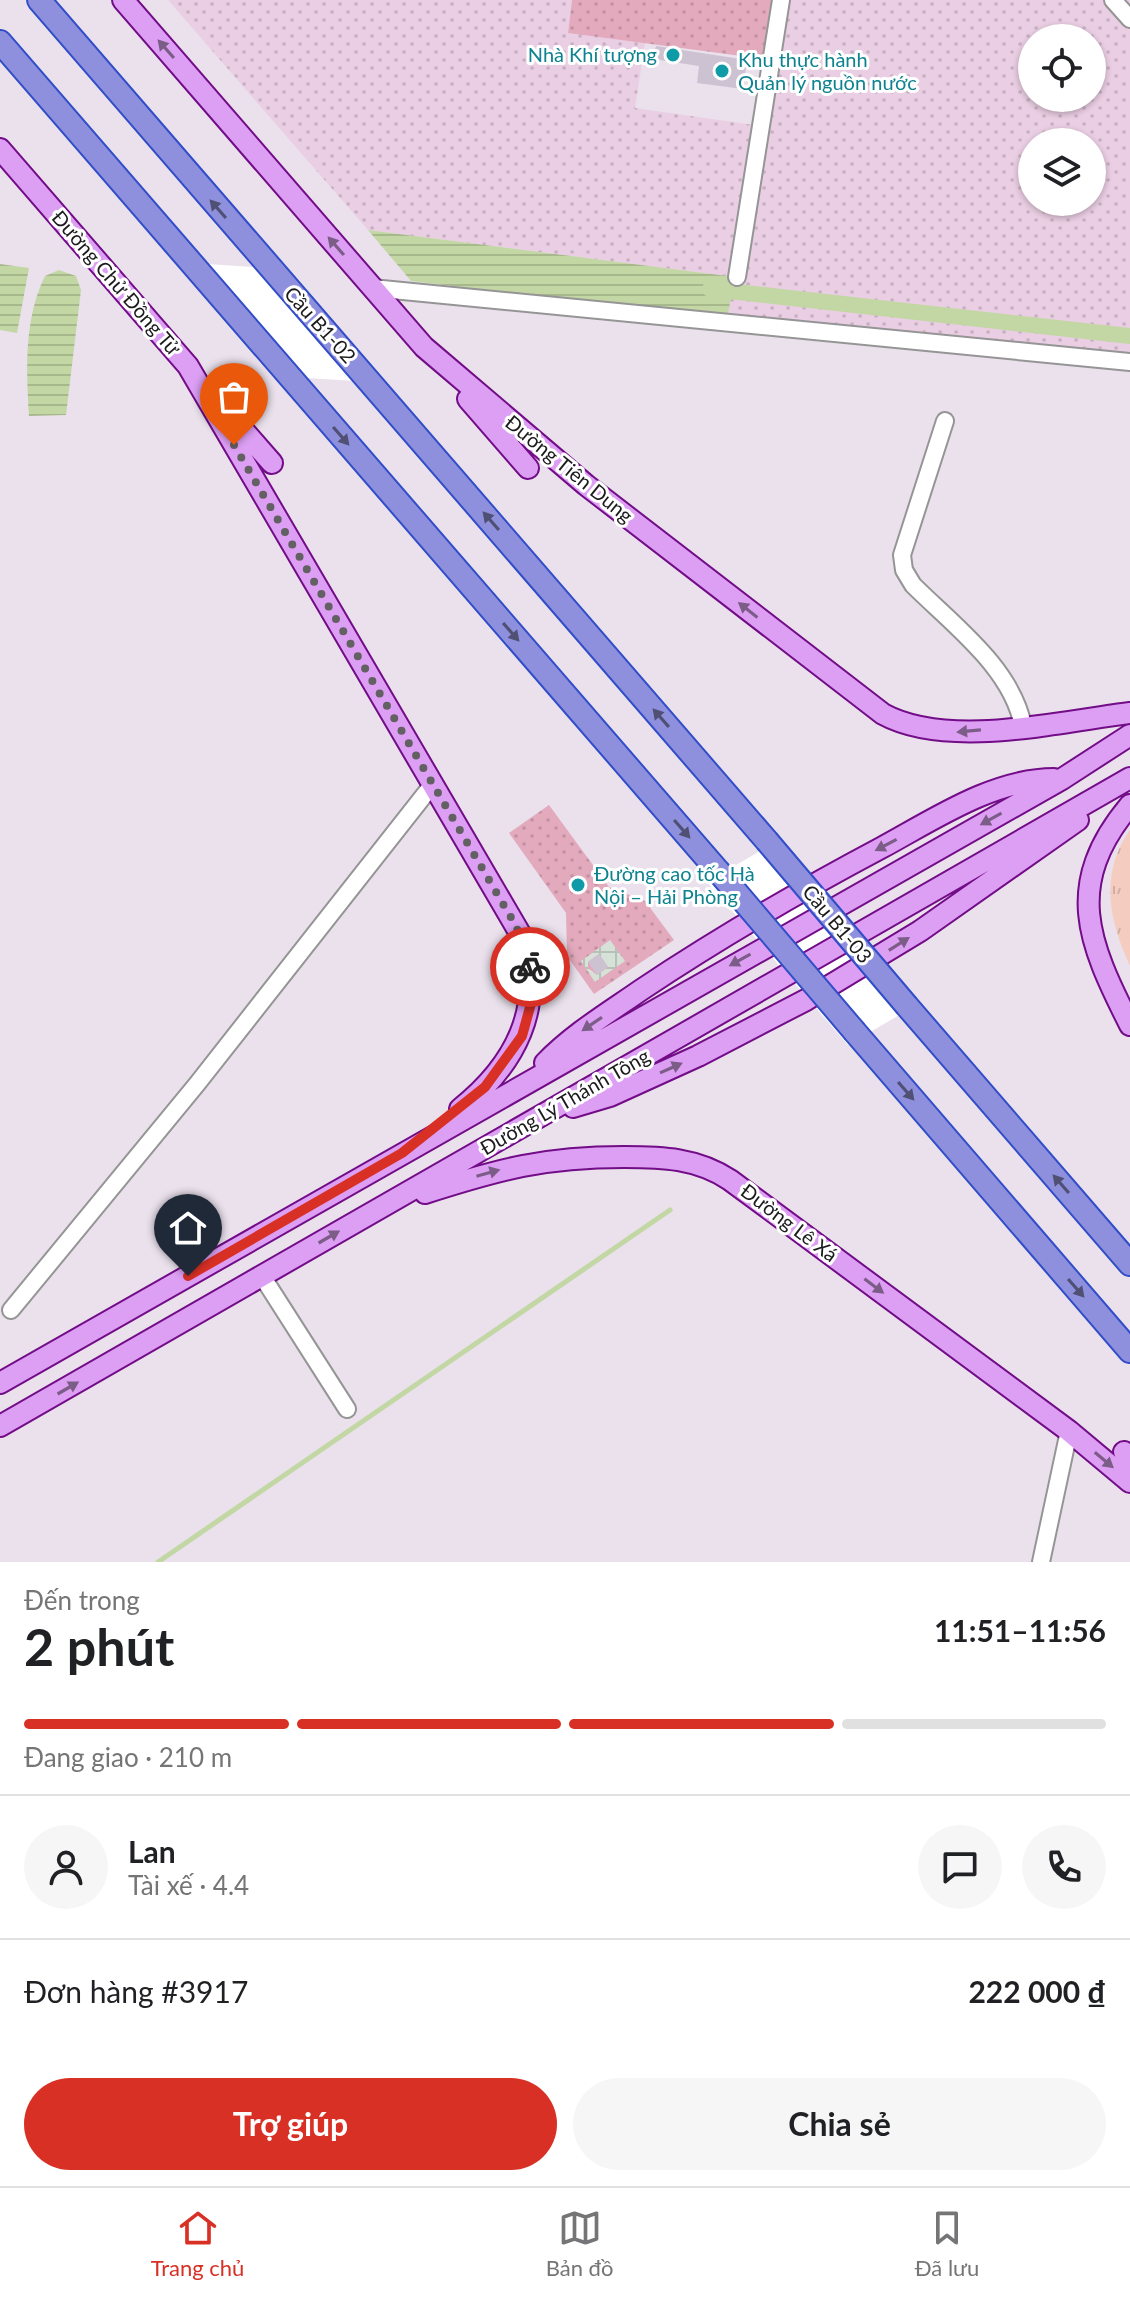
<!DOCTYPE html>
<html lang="vi">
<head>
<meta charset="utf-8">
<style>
	:root { --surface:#fff; --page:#f6f6f6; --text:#202124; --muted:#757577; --line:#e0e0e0; --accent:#d93025 }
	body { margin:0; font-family:Lato,sans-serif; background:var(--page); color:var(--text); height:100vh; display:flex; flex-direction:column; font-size:30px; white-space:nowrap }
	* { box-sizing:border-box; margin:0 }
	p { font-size:26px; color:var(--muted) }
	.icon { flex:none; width:44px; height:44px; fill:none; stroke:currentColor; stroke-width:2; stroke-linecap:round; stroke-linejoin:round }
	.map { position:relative; height:1562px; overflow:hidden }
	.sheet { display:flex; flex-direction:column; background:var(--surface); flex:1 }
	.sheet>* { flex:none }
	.controls { position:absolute; left:1018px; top:24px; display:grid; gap:16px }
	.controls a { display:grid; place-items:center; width:88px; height:88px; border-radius:50%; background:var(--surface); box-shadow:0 2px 6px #0004; font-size:40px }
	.pin { position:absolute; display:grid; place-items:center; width:68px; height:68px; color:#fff; margin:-82px -34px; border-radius:50% 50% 50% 0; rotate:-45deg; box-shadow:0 0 8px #0007 }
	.pin .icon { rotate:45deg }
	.courier { position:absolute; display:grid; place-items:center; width:80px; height:80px; margin:-40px; border:6px solid #d93025; border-radius:50%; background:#fff; color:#222; box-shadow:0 2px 10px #0007 }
	.head em { font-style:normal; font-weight:700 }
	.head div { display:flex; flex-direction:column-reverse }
	.head { display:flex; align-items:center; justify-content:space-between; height:136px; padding:0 24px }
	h1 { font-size:52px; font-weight:700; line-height:60px }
	.bar { display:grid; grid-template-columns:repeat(4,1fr); gap:12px 8px; align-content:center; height:96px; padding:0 24px }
	.bar i { height:10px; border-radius:6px; background:var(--line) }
	.bar .current { background:var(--accent) }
	.bar p { grid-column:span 4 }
	.line { display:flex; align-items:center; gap:20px; padding:0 24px; border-top:2px solid var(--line) }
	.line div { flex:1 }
	.round { display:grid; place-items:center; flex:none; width:84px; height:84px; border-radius:42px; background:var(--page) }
	.action { display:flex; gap:16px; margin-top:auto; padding:16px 24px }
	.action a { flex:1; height:92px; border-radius:48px; background:var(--accent); color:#fff; font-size:32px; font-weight:700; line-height:92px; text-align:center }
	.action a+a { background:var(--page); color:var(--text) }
	.menu { display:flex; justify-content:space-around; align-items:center; height:112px; border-top:2px solid var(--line); background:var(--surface); font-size:22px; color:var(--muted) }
	.menu a { display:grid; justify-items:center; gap:4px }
	.menu .current { color:var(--accent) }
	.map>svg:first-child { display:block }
</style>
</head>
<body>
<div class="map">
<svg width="1130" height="1562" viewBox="0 0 1130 1562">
	<defs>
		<pattern id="farmland-dots" width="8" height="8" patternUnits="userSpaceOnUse" patternTransform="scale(2)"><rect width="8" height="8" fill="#eacee3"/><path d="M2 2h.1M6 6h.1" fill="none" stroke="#c8b0c2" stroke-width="1.8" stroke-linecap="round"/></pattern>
		<pattern id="grass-dots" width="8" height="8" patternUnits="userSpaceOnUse" patternTransform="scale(2)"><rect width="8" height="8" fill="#e3aabd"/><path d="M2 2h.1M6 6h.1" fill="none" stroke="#c292a2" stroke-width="1.8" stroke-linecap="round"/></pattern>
		<pattern id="park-tufts" width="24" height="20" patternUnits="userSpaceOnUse" patternTransform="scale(2)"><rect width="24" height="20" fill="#f4cdc0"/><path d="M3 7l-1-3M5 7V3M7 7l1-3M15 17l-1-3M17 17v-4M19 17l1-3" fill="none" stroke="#d1afa4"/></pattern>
		<pattern id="plaza-grid" width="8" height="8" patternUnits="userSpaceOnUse" patternTransform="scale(2)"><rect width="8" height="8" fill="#d6e1d8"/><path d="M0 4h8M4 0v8" fill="none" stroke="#b7c0b9"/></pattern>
		<pattern id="water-rules" width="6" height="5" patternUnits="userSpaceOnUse" patternTransform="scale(2)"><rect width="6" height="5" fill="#c3d7a5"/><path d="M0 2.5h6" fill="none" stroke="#a7b88d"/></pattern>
	</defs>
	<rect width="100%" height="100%" fill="#eae1ec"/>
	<path fill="url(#farmland-dots)" fill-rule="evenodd" d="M168,0H572L568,33L645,43L635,108L761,126L781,0H1130V359L727,319L734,277L368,230ZM1032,38H1092V98H1032ZM1032,142H1092V202H1032Z"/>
	<path fill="url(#grass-dots)" d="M572,0H781L771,60L568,33Z
		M549,805L609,887L645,901L674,940L594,994L567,956L566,913L509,833Z"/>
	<path fill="url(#park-tufts)" d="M1130,830V966C1109,921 1099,873 1130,830Z"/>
	<path fill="url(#plaza-grid)" fill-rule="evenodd" d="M610,940L625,961L595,982L581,961ZM599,954L608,967L597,975L588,968V962Z"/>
	<path fill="url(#water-rules)" d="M368,230L735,277L727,319L411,281Z
		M0,264L29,268L17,333L0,330Z
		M59,270L76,276L81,290L66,415L29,416C26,370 24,318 45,276Z"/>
	<path fill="#fff" d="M193,263L269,268L371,382L290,377Z
		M772,844L913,1007L848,1045L707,882Z"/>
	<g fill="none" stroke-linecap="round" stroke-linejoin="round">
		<path stroke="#c3d7a5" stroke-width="5" d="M158,1562L670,1210"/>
		<path stroke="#c3d7a5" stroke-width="16" d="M710,289L1130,336"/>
	</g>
	<path fill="#ccc2d2" d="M656,46L747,60L743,89L697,83L699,66L653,59Z
		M599,954L608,967L597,975L588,962Z"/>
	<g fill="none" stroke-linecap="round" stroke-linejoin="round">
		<defs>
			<path id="minor" d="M1113,0L1130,19
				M737,277L781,0
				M372,288L1130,362
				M945,421L902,555L904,570L913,585C953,625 1012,668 1023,726
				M262,1276L347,1409
				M11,1310L197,1084L433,784
				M1041,1562L1069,1431"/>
			<path id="major" d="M123,0L424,347L586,485L883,714C947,749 1059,722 1130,713
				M0,149L188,366L522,937C546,1007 515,1065 460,1109
				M468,399L528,468
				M222,406L272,463
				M1130,805C1063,885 1088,942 1130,1025
				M545,1063C573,1034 608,1013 641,990C719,938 798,892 881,848C933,820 993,779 1054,779
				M573,1107L610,1096L698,1056L806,1000L920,931L1078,820
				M425,1193C500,1169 544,1157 624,1157C662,1157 697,1158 730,1180L1069,1431L1130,1482
				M0,1383L1062,779L1130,735
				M0,1426L1130,778
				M1124,1452L1130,1459"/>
			<path id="highway" d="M39,0L767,841
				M0,42L718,871
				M907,1006L1130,1264
				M855,1032L1130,1351"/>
		</defs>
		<use href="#minor" stroke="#959595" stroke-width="20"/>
		<use href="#major" stroke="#720c87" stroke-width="24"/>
		<use href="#highway" stroke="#314dc7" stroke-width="26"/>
		<use href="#minor" stroke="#fff" stroke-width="16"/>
		<use href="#major" stroke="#dd9ff4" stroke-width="20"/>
		<use href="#highway" stroke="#8e90de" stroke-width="22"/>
		<defs>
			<path id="highway-bridge" d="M767,841L907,1006
				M718,871L855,1032"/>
		</defs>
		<use href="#highway-bridge" stroke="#314dc7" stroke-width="26" stroke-linecap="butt"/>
		<use href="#highway-bridge" stroke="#8e90de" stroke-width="22"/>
	</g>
	<defs><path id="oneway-solid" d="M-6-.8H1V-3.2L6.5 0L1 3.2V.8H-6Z" transform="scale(2)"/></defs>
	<g fill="#7c5d88">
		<use href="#oneway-solid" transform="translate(166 49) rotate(-131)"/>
		<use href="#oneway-solid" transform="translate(336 246) rotate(-131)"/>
		<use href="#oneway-solid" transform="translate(748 610) rotate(-142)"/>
		<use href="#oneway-solid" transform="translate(969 731) rotate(175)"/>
		<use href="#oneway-solid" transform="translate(991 819) rotate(151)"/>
		<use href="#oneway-solid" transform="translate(886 845) rotate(152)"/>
		<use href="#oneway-solid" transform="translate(899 944) rotate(-32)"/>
		<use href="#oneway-solid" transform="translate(740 960) rotate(151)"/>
		<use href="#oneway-solid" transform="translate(592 1024) rotate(146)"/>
		<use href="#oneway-solid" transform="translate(671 1068) rotate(-24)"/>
		<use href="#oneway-solid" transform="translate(488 1173) rotate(-16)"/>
		<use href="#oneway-solid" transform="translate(329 1237) rotate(-30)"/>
		<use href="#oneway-solid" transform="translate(874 1286) rotate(37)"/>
		<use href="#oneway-solid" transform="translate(68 1388) rotate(-30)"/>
		<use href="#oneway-solid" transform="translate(1104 1460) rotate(40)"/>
	</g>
	<g fill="#4f5073">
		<use href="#oneway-solid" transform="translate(218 209) rotate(-131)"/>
		<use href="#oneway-solid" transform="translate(341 436) rotate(49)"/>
		<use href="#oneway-solid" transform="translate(491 521) rotate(-131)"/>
		<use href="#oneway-solid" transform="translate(511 632) rotate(49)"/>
		<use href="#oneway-solid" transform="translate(661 718) rotate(-131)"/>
		<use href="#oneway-solid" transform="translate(682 829) rotate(49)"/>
		<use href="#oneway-solid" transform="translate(906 1091) rotate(49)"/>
		<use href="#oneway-solid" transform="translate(1061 1184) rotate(-131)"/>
		<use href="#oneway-solid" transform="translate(1076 1288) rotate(49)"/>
	</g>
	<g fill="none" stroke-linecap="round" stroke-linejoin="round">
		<path stroke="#636064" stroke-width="8" stroke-dasharray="0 14.4" d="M234,445L516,926L530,967"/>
		<path stroke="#d93025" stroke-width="10" d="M188,1276L402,1153L485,1087L522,1036L532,1000L530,967"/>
	</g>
	<g fill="#0f9aa8" stroke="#fff" stroke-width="3">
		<circle cx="673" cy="55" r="8"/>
		<circle cx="722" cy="71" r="8"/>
		<circle cx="578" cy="885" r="8"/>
	</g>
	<g text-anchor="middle" stroke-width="6" stroke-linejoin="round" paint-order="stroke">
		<g font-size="20" fill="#0d838f" stroke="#fff" text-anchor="start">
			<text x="657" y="62" text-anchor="end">Nhà Khí tượng</text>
			<text x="738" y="67">Khu thực hành<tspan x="738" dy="23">Quản lý nguồn nước</tspan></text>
			<text x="594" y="881">Đường cao tốc Hà<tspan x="594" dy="23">Nội – Hải Phòng</tspan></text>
		</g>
		<g font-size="20" fill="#1b1b1b" stroke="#fff">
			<text transform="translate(116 283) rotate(49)" y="7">Đường Chử Đồng Tử</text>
			<text transform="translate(320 325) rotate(48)" y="7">Cầu B1-02</text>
			<text transform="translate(569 469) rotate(39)" y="7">Đường Tiên Dung</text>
			<text transform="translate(837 924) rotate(50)" y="7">Cầu B1-03</text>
			<text transform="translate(565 1102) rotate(-30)" y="7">Đường Lý Thánh Tông</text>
			<text transform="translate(789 1223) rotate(37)" y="7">Đường Lê Xá</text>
		</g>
	</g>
</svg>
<div class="controls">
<a><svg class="icon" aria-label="locate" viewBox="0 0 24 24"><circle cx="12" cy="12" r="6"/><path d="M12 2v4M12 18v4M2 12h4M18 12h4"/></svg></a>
<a><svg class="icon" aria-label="layers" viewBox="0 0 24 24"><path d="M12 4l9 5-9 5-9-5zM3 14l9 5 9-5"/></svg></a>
</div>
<div class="pin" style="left:234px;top:445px;background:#ea580c"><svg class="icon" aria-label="bag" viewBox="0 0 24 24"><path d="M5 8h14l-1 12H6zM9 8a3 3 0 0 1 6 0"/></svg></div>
<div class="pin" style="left:188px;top:1276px;background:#1f2937"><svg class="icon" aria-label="home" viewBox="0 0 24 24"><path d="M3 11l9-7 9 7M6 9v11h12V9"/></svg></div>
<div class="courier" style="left:530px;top:967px"><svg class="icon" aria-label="bike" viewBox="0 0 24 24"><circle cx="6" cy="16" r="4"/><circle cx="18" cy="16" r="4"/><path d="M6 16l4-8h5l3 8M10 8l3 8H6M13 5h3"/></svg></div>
</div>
<section class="sheet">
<div class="head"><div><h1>2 phút</h1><p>Đến trong</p></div><em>11:51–11:56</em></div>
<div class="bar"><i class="current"></i><i class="current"></i><i class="current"></i><i></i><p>Đang giao · 210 m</p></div>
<div class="line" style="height:144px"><a class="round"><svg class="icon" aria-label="person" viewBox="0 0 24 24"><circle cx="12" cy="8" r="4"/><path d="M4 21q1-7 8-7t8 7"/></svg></a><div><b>Lan</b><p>Tài xế · 4.4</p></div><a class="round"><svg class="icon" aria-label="chat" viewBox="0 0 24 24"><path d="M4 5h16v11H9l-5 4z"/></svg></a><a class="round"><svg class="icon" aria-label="phone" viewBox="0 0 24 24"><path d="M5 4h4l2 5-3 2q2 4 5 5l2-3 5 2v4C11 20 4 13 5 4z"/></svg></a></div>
<div class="line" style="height:104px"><div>Đơn hàng #3917</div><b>222 000 ₫</b></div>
<div class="action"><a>Trợ giúp</a><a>Chia sẻ</a></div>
</section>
<nav class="menu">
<a class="current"><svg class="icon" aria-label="home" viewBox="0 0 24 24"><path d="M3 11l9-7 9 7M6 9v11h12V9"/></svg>Trang chủ</a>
<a><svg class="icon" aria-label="map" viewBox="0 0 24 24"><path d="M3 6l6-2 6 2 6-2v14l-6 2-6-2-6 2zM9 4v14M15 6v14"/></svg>Bản đồ</a>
<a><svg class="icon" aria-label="saved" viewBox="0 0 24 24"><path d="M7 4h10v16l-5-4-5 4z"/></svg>Đã lưu</a>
</nav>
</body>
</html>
